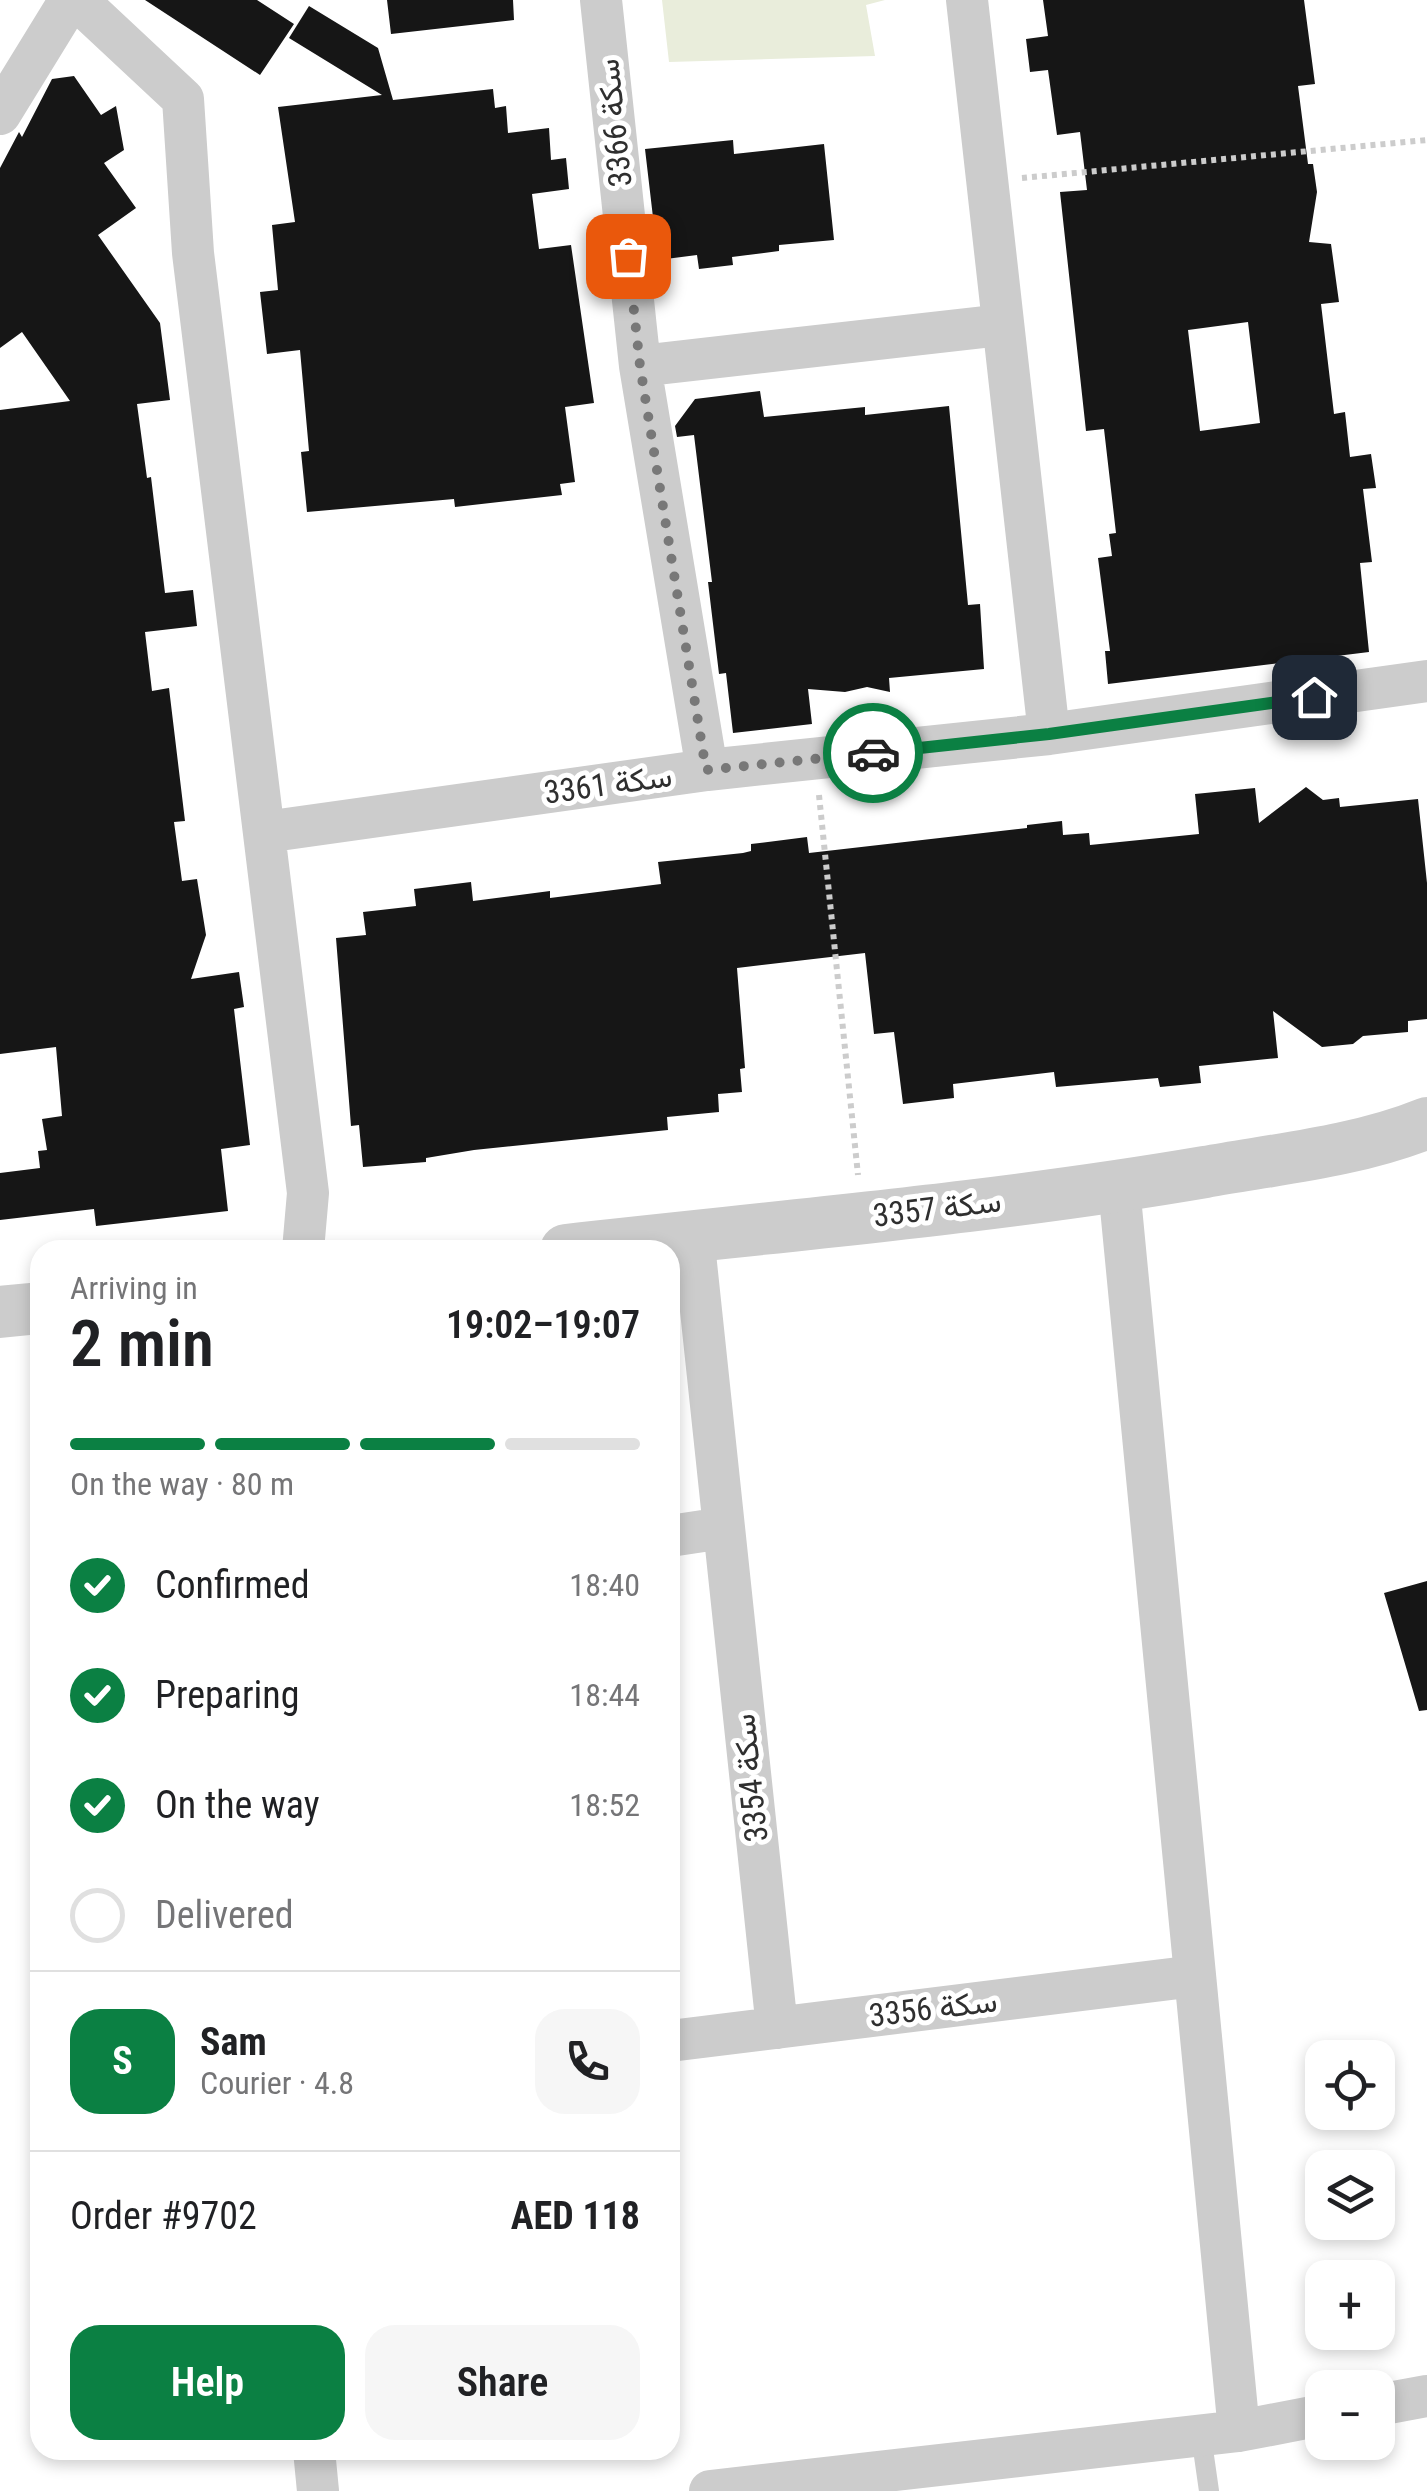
<!DOCTYPE html>
<html lang="en">
<head>
<meta charset="utf-8">
<style>
	:root { --surface:#fff; --page:#f6f6f6; --text:#202124; --muted:#757577; --line:#e0e0e0; --accent:#0b8043 }
	body { margin:0; font-family:"Roboto Condensed",Vazirmatn,sans-serif; background:var(--page); color:var(--text); height:100vh; display:flex; flex-direction:column; font-size:38px; white-space:nowrap }
	* { box-sizing:border-box; margin:0 }
	p { font-size:32px; color:var(--muted) }
	.icon { flex:none; width:55px; height:55px; fill:none; stroke:currentColor; stroke-width:2; stroke-linecap:round; stroke-linejoin:round }
	.map { position:relative; flex:1; overflow:hidden }
	.details { position:absolute; left:30px; top:1240px; width:650px; height:1220px; display:flex; flex-direction:column; background:var(--surface); border-radius:30px; box-shadow:0 5px 15px #0003 }
	.details>* { flex:none }
	.buttons { position:absolute; left:1305px; top:2040px; display:grid; gap:20px }
	.buttons a { display:grid; place-items:center; width:90px; height:90px; border-radius:20px; background:var(--surface); box-shadow:0 5px 15px #0003; font-size:50px }
	.pin { position:absolute; display:grid; place-items:center; width:85px; height:85px; color:#fff; margin:-42px; border-radius:20px; box-shadow:0 5px 15px #0006 }
	.courier { position:absolute; display:grid; place-items:center; width:100px; height:100px; margin:-50px; border:8px solid #0b8043; border-radius:50%; background:#fff; color:#222; box-shadow:0 2px 12px #0007 }
	.headline em { font-style:normal; font-weight:600 }
	.headline div { display:flex; flex-direction:column-reverse }
	.headline { display:flex; align-items:center; justify-content:space-between; height:170px; padding:0 40px }
	h1 { font-size:65px; font-weight:600; line-height:75px }
	.bar { display:grid; grid-template-columns:repeat(4,1fr); gap:15px 10px; align-content:center; height:120px; padding:0 40px }
	.bar i { height:12px; border-radius:8px; background:var(--line) }
	.bar .selected { background:var(--accent) }
	.bar p { grid-column:span 4 }
	.line { display:flex; align-items:center; gap:25px; padding:0 40px; border-top:2px solid var(--line) }
	.line div { flex:1 }
	.round { display:grid; place-items:center; flex:none; width:105px; height:105px; border-radius:30px; background:var(--page) }
	ol { padding:0 40px; list-style:none }
	li { display:flex; align-items:center; gap:30px; height:110px }
	li p { margin-inline-start:auto }
	li .icon { padding:10px; border-radius:50%; background:var(--accent); color:#fff; stroke-width:4 }
	li:last-child { color:var(--muted) }
	li i { width:55px; height:55px; border:5px solid var(--line); border-radius:50% }
	.button { display:flex; gap:20px; margin-top:auto; padding:20px 40px }
	.button a { flex:1; height:115px; border-radius:30px; background:var(--accent); color:#fff; font-size:40px; font-weight:600; line-height:115px; text-align:center }
	.button a+a { background:var(--page); color:var(--text) }
	.map>svg:first-child { display:block }
</style>
</head>
<body>
<div class="map">
<svg width="1427" height="2491" viewBox="0 0 1427 2491">
	<rect width="100%" height="100%" fill="#fff"/>
	<path fill="#e9eddb" d="M662,0H885L866,5L875,56L669,62Z"/>
	<path fill="#161616" fill-rule="evenodd" d="M145,0H257L294,24L260,75Z
		M387,0H513L514,20L391,34Z
		M1043,0H1304L1315,84L1298,86L1308,164H1313L1317,192L1309,242L1331,244L1339,302L1321,304L1334,414L1345,412L1350,457L1371,454L1376,488L1363,489L1372,562L1360,563L1369,652L1108,684L1105,651H1110L1098,558L1112,556L1109,534L1116,533L1104,429L1086,431L1060,192L1087,190L1080,132L1057,135L1048,70L1030,72L1026,39L1048,36ZM1248,322L1260,423L1200,431L1188,330Z
		M309,6L378,48L393,100L493,89L495,108L506,106L508,133L549,128L551,160L566,158L569,189L532,194L539,249L571,245L594,403L565,407L575,482L560,484L562,495L455,507L454,499L307,512L301,452L309,451L300,350L267,354L260,292L278,290L272,225L295,222L278,107L382,95L289,38Z
		M74,76L101,115L116,106L124,150L104,163L136,208L98,235L160,323L170,400L137,404L147,478L151,477L165,593L193,590L197,626L145,632L152,691L169,688L185,821L174,822L182,881L197,879L206,935L191,979L239,972L244,1007L234,1009L250,1145L221,1149L228,1211L96,1226L94,1209L0,1220V1173L40,1168L38,1151L47,1150L42,1119L62,1116L56,1047L0,1054V410L70,401L22,332L0,348V168L19,132L22,137L52,79Z
		M733,140L734,154L824,144L834,240L779,245V251L732,257L733,265L699,269L697,255L658,260L645,149Z
		M760,391L764,417L865,407V415L949,406L968,605L980,604L984,669L889,678L890,692L867,687L845,692L808,689L812,724L733,733L726,673L719,674L708,582H712L694,435L677,437L675,426L695,399Z
		M1306,787L1323,800L1339,798L1340,807L1418,799L1427,883V1019L1408,1021V1032L1363,1036L1353,1044L1322,1047L1273,1011L1278,1058L1199,1066L1201,1083L1160,1087L1158,1078L1056,1087L1054,1072L953,1084L954,1098L903,1104L894,1032L874,1034L865,953L737,968L745,1068L740,1069L742,1092L718,1094L719,1112L667,1117L668,1130L474,1150L426,1158V1162L363,1167L359,1125L351,1126L336,938L366,935L363,912L416,906L414,889L471,882L473,901L550,891V898L661,884L658,862L743,853L751,851V844L807,837L809,853L1027,828V825L1062,821L1063,835L1089,833L1090,845L1199,834L1195,794L1255,788L1259,823Z
		M1427,1581V1710L1419,1711L1384,1593Z"/>
	<g fill="none" stroke-linecap="round" stroke-linejoin="round">
		<path stroke="#ccc" stroke-width="6" stroke-dasharray="5 5" stroke-linecap="butt" d="M1022,178L1427,140
			M819,795L858,1175"/>
		<path stroke="#ccc" stroke-width="20" d="M1201,2435L1209,2491"/>
		<path stroke="#ccc" stroke-width="42" d="M77,0L183,99L193,253L308,1193L303,1250
			M601,0L640,366L707,770
			M967,0L1049,734
			M0,114L70,0
			M640,366L1002,325
			M265,832L707,770L1049,734L1427,681
			M1119,1187L1239,2431
			M693,1235L777,2028
			M670,1536L723,1528
			M670,2041L1195,1976
			M1378,2405L1427,2396
			M314,2450L318,2491
			M710,2491L1239,2431L1322,2415"/>
		<path stroke="#ccc" stroke-width="52" d="M566,1250C779,1226 994,1208 1205,1172C1278,1159 1358,1151 1427,1123
			M0,1312L40,1308"/>
	</g>
	<g fill="none" stroke-linecap="round" stroke-linejoin="round">
		<path stroke="#787878" stroke-width="10" stroke-dasharray="0 18" d="M628,256L640,366L706,770L873,753"/>
		<path stroke="#0b8043" stroke-width="12" d="M873,753L1049,734L1314,697"/>
	</g>
	<g text-anchor="middle" stroke-width="10" stroke-linejoin="round" paint-order="stroke">
		<g font-size="32" fill="#2f2f2f" stroke="#fff">
			<text transform="translate(614 123) rotate(-96)" y="11">سكة 3366</text>
			<text transform="translate(608 784) rotate(-8)" y="11">سكة 3361</text>
			<text transform="translate(937 1208) rotate(-7)" y="11">سكة 3357</text>
			<text transform="translate(750 1778) rotate(-96)" y="11">سكة 3354</text>
			<text transform="translate(933 2008) rotate(-7)" y="11">سكة 3356</text>
		</g>
	</g>
</svg>
<div class="buttons">
<a><svg class="icon" aria-label="locate" viewBox="0 0 24 24"><circle cx="12" cy="12" r="6"/><path d="M12 2v4M12 18v4M2 12h4M18 12h4"/></svg></a>
<a><svg class="icon" aria-label="layers" viewBox="0 0 24 24"><path d="M12 4l9 5-9 5-9-5zM3 14l9 5 9-5"/></svg></a>
<a>+</a>
<a>−</a>
</div>
<div class="pin" style="left:628px;top:256px;background:#ea580c"><svg class="icon" aria-label="bag" viewBox="0 0 24 24"><path d="M5 8h14l-1 12H6zM9 8a3 3 0 0 1 6 0"/></svg></div>
<div class="pin" style="left:1314px;top:697px;background:#1f2937"><svg class="icon" aria-label="home" viewBox="0 0 24 24"><path d="M3 11l9-7 9 7M6 9v11h12V9"/></svg></div>
<div class="courier" style="left:873px;top:753px"><svg class="icon" aria-label="car" viewBox="0 0 24 24"><path d="M5 17H2v-5l4-1 3-4h7l3 4 3 1v5h-3M9 17h6M6 11h13"/><circle cx="7" cy="17" r="2"/><circle cx="17" cy="17" r="2"/></svg></div>
<section class="details">
<div class="headline"><div><h1>2 min</h1><p>Arriving in</p></div><em>19:02–19:07</em></div>
<div class="bar"><i class="selected"></i><i class="selected"></i><i class="selected"></i><i></i><p>On the way · 80 m</p></div>
<ol>
<li><svg class="icon" aria-label="check" viewBox="0 0 24 24"><path d="M5 12l5 5 9-10"/></svg>Confirmed<p>18:40</p></li>
<li><svg class="icon" aria-label="check" viewBox="0 0 24 24"><path d="M5 12l5 5 9-10"/></svg>Preparing<p>18:44</p></li>
<li><svg class="icon" aria-label="check" viewBox="0 0 24 24"><path d="M5 12l5 5 9-10"/></svg>On the way<p>18:52</p></li>
<li><i></i>Delivered</li>
</ol>
<div class="line" style="height:180px"><b class="round" style="background:var(--accent);color:#fff">S</b><div><b>Sam</b><p>Courier · 4.8</p></div><a class="round"><svg class="icon" aria-label="phone" viewBox="0 0 24 24"><path d="M5 4h4l2 5-3 2q2 4 5 5l2-3 5 2v4C11 20 4 13 5 4z"/></svg></a></div>
<div class="line" style="height:130px"><div>Order #9702</div><b>AED 118</b></div>
<div class="button"><a>Help</a><a>Share</a></div>
</section>
</div>
</body>
</html>
